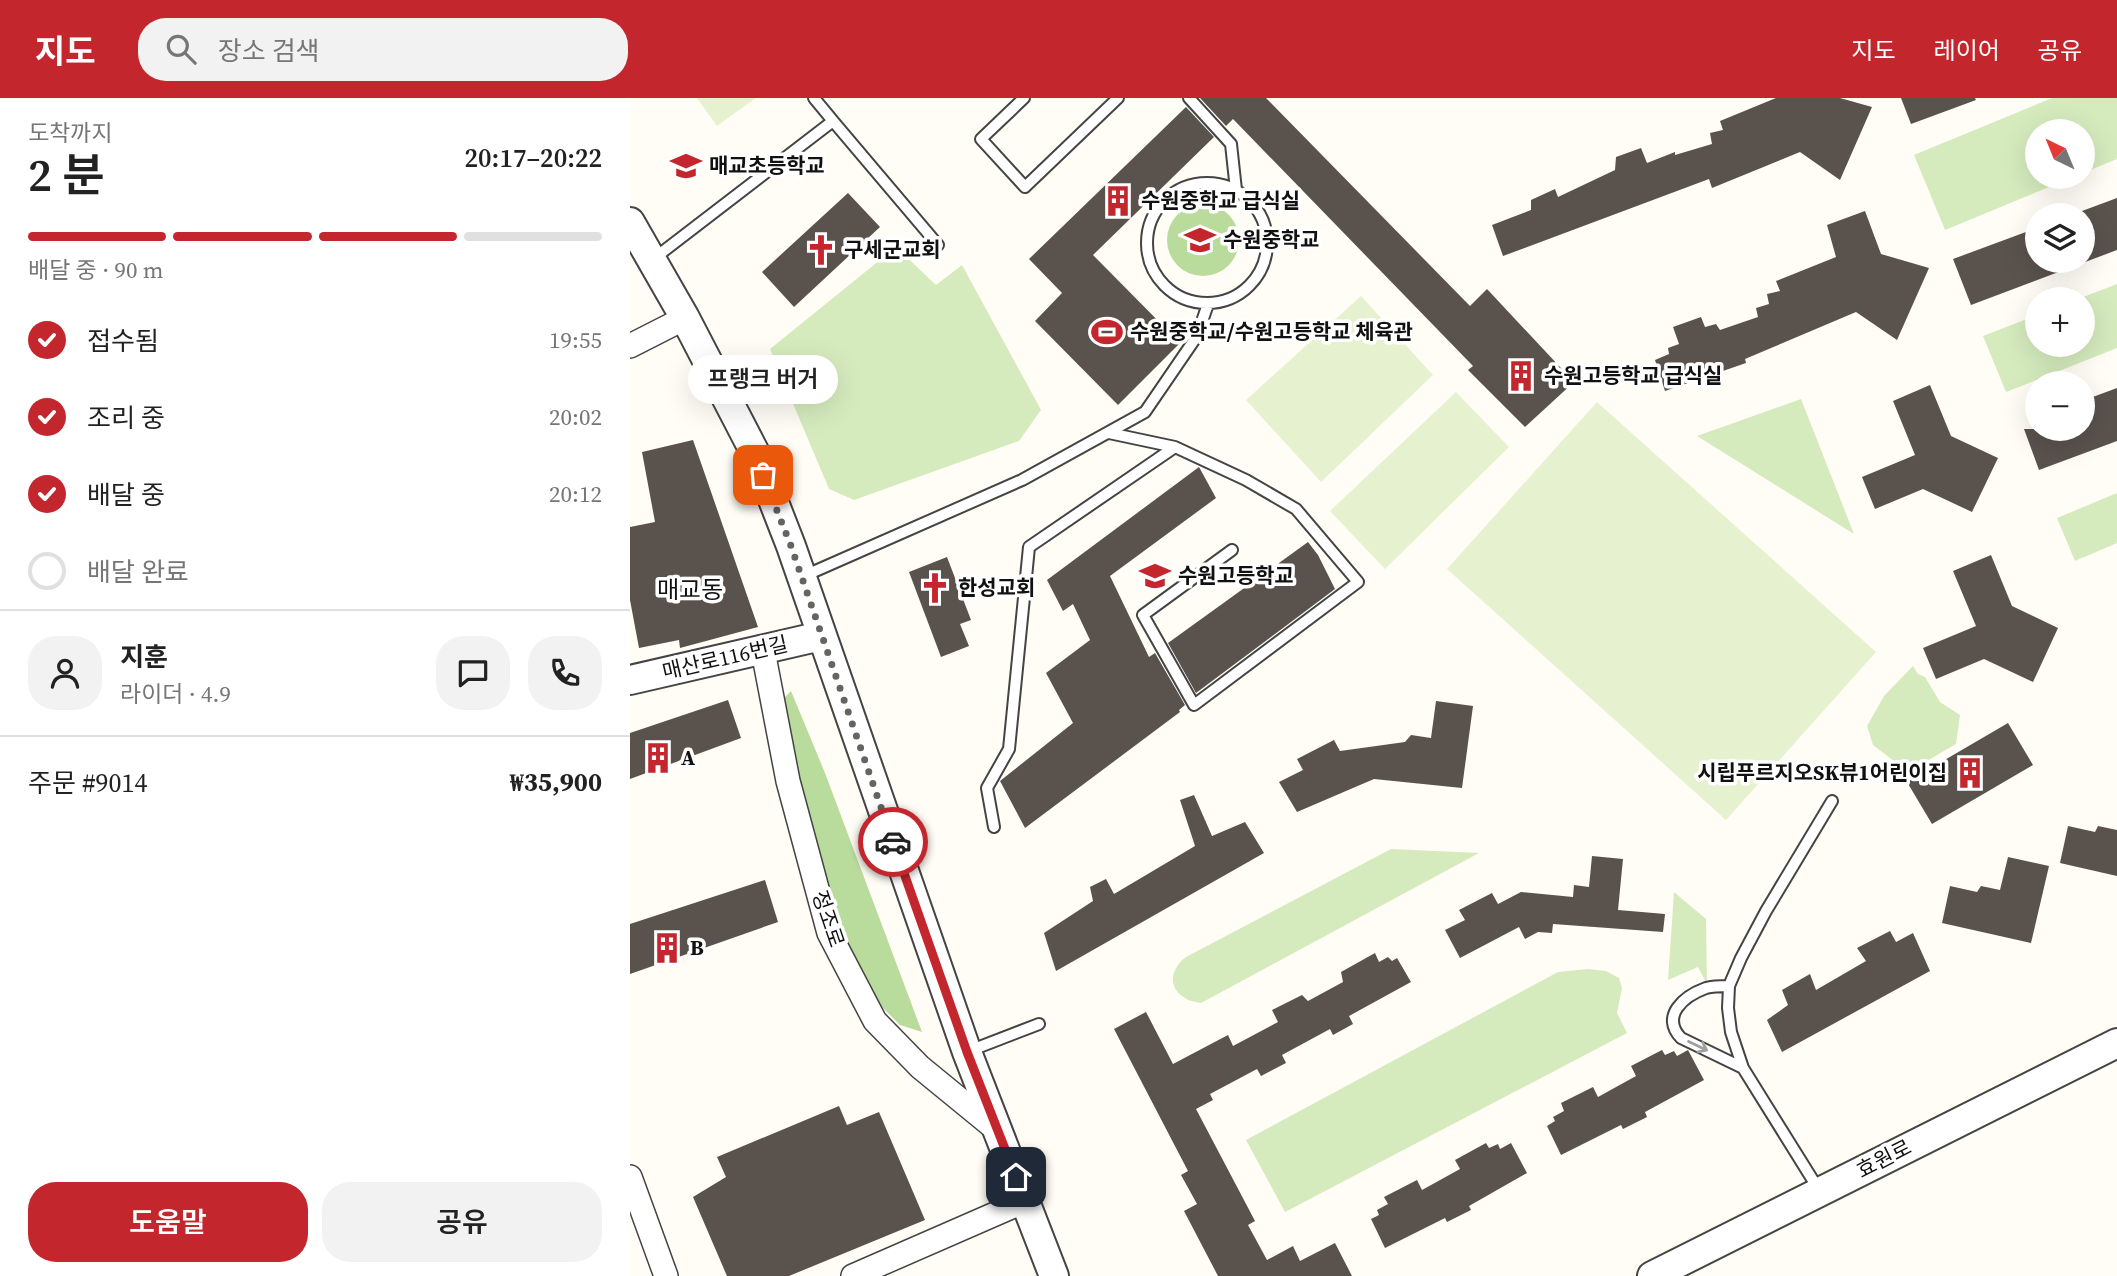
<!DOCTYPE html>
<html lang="ko">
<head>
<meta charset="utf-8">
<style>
	:root { --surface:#fff; --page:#f2f2f2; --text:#222; --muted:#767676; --line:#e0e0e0; --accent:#c4262e }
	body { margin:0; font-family:"Source Serif 4","Noto Sans KR",serif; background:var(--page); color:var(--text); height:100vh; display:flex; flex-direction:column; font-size:26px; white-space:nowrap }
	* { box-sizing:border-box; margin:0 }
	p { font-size:23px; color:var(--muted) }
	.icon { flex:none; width:38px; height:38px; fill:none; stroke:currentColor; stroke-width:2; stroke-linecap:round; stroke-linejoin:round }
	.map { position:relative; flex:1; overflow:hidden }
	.details { display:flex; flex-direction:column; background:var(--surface); width:630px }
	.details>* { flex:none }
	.needle { width:46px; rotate:317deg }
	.tools { position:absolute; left:1395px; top:21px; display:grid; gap:14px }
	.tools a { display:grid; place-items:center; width:70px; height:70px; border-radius:50%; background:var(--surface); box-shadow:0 7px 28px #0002; font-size:35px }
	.pin { position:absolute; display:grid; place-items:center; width:60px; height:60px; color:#fff; margin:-30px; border-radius:14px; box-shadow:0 4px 10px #0006 }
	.courier { position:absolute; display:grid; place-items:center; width:70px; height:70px; margin:-35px; border:5px solid #c4262e; border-radius:50%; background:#fff; color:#222; box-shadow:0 2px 9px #0007 }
	.bubble { position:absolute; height:49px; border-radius:24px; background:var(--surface); box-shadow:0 7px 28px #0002; font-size:23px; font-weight:600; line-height:49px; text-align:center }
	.head em { font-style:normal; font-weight:600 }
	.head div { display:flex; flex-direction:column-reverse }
	.head { display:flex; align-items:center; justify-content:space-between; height:119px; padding:0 28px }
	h1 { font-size:46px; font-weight:600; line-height:52px }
	.bar { display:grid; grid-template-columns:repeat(4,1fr); gap:10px 7px; align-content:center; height:84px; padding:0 28px }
	.bar i { height:9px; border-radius:5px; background:var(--line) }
	.bar .selected { background:var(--accent) }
	.bar p { grid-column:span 4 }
	.line { display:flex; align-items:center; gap:18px; padding:0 28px; border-top:2px solid var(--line) }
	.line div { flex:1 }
	.round { display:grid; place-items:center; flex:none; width:74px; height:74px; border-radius:28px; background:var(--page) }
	ol { padding:0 28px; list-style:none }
	li { display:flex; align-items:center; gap:21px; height:77px }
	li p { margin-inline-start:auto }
	li .icon { padding:7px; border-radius:50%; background:var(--accent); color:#fff; stroke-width:4 }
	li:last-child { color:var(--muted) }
	li i { width:38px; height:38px; border:4px solid var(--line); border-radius:50% }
	.button { display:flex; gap:14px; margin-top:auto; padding:14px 28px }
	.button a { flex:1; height:80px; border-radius:28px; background:var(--accent); color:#fff; font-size:28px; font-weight:600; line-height:80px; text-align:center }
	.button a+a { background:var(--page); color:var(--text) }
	header { display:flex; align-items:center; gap:42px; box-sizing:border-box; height:98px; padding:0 35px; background:var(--accent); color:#fff }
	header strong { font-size:33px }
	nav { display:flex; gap:38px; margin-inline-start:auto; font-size:24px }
	.search { width:490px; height:63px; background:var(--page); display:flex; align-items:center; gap:18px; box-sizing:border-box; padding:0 24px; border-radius:28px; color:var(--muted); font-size:26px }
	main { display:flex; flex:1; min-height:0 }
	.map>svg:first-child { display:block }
</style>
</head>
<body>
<header>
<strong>지도</strong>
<div class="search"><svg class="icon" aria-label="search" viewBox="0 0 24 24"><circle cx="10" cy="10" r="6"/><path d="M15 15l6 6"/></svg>장소 검색</div>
<nav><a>지도</a><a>레이어</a><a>공유</a></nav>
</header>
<main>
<section class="details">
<div class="head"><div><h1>2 분</h1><p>도착까지</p></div><em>20:17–20:22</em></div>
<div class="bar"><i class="selected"></i><i class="selected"></i><i class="selected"></i><i></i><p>배달 중 · 90 m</p></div>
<ol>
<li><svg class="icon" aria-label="check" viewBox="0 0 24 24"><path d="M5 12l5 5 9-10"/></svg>접수됨<p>19:55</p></li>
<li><svg class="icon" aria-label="check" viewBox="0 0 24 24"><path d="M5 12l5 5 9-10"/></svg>조리 중<p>20:02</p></li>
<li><svg class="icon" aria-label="check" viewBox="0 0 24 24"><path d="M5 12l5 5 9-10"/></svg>배달 중<p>20:12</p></li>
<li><i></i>배달 완료</li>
</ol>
<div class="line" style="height:126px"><a class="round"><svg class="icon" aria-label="person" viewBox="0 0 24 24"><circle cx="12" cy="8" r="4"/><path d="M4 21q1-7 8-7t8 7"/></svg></a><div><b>지훈</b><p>라이더 · 4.9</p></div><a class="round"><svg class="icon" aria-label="chat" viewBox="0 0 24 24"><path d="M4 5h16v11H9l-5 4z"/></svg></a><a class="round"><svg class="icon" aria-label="phone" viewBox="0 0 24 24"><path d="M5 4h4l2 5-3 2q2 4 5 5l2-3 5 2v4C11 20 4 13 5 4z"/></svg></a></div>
<div class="line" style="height:91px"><div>주문 #9014</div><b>₩35,900</b></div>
<div class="button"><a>도움말</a><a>공유</a></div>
</section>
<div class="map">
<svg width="1487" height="1178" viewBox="0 0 1487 1178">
	<rect width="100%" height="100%" fill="#fffdf5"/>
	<path fill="#d5ebbd" d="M1422,0H1487V61L1453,75L1452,33H1407V79H1443L1315,132L1284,57Z
		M266,149L306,187L332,167L411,312L389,343L224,402L199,391L140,251Z
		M1487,186V250L1376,294L1353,238L1407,217V247H1452V201H1448Z
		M1171,301L1224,436L1067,338Z
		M1487,395V445L1445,463L1427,420Z
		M1283,568L1288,576L1295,579L1310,604L1330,617L1326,646L1278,674L1243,647L1237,628L1254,598Z
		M761,751L849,755L571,905C566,904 559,903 555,900C536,889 542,869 556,859Z
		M1044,794L1076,821L1077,886L1068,869L1038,882Z
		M958,871L976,873L989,880L992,890L987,915L997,935L655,1114L616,1042L928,874Z"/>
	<path fill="#b9dc9c" d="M537 142a36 36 0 1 1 72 0a36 36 0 1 1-72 0Z
		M161,593L195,675L292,934L270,927L243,900L219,848L196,785L165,681L151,603Z"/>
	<path fill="#e6f2cf" d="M67,0H126L87,28Z
		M731,198L803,277L691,384L616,302Z
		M826,294L879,349L755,471L700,413Z
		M967,304L1246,554L1096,722L817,471Z"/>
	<path fill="#5a524d" d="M570,0H636L840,208L857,191L944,284L895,329L838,272L843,268L603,21L596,28Z
		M1146,0H1210L1242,9L1210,82L1170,54L1082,90L1079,81L873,158L862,127L901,112V102L925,91L928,99L985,72L986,59L1011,50L1017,65L1045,54V57L1082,46L1080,35L1093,32L1090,23Z
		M1271,0H1345L1346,2L1281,26Z
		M556,9L584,39L463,157L550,245L488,307L405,223L432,195L399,161Z
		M218,95L250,129L164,209L132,174Z
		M1487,100V152L1341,207L1323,161L1407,130V163H1452V113Z
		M1235,113L1251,156L1299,170L1267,242L1226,214L1115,261L1116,265L1035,293L1025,262L1039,256L1038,250L1049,246L1043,229L1071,219L1075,229L1086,226L1090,232L1128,219L1126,210L1139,206L1137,196L1150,193L1146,183L1206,159L1197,127Z
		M1300,287L1321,338L1368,360L1342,414L1293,391L1245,411L1232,379L1285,357L1263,303Z
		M1487,290V343L1409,372L1394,331H1452V303Z
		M63,342L128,529L50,550L49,542L9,550L0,502V429L25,424L12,354Z
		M569,369L586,400L480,478L519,559L525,555L555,607L549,612L550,614L395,730L370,683L443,625L416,575L460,542L443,506L433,513L417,482Z
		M678,444L688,457L705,491L566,595L538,545Z
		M1361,457L1382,508L1428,530L1403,584L1354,561L1306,581L1293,550L1346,528L1323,473Z
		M317,459L341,522L330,526L339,548L311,559L279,474Z
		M98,602L111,640L0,681V635Z
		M806,603L843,608L832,690L744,681L667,714L649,684L673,672L667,661L704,642L710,653L775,644L781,637L801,640Z
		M1378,625L1403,667L1302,726L1277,684Z
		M564,697L582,738L615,724L634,755L426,873L414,835L463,803L460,789L476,781L484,796L565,748L550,702Z
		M1438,728L1465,734L1468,728L1487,732V778L1430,765Z
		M962,758L993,761L988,812L1035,816L1033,834L923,826L922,835L908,834L895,841L889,829L830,860L815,832L835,822L829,812L862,795L868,806L891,794L943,799L944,787L959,789Z
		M1378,759L1419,768L1401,845L1312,825L1320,788L1347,794L1351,788L1370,792Z
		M135,782L148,824L0,876V826Z
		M1260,833L1266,844L1283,835L1300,873L1152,954L1137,922L1158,907L1152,892L1180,876L1186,892L1236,863L1227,850Z
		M745,855L749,864L758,859L762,863L767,860L781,884L719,918L723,926L703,937L700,931L652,957L656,965L631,978L627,971L580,996L583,1002L566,1011L625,1123L618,1127L637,1162L663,1148L670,1163L705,1145L722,1178H588L554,1113L567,1106L551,1077L558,1073L484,931L516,914L543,966L598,937L603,948L648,924L642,912L672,897L678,903L713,884L711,874Z
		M1032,952L1035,957L1044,953L1047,958L1058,952L1074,982L1015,1014L1017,1019L993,1031L991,1027L931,1057L917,1028L925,1023L923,1019L934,1013L931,1005L963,989L968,999L1006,978L1001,968Z
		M209,1008L217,1027L249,1014L295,1122L159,1178H97L63,1099L96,1079L87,1059Z
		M856,1045L859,1050L868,1046L870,1051L881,1045L897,1075L839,1108L841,1112L817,1124L815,1120L755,1150L741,1121L749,1117L747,1112L758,1106L754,1099L787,1082L792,1092L830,1071L825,1062Z"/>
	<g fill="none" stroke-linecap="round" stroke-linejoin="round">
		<defs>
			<path id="service" d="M184,0L203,23
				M394,0L351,41L395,89L488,0
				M559,0L601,46L606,92
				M517 145a60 60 0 1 1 120 0a60 60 0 1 1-120 0Z
				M22,162L203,23L308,147
				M545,349L616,382L666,411L728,484L564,607L513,517L602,452
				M174,478L392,382L515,314L567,238L578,206
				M364,729L357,690L379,651L399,449L545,349L479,335
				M1099,888C1092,888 1083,888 1076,890C1054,898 1030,918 1051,940L1113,970
				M339,953L409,926
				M1189,1092L1113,970L1101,934L1098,910L1099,888L1111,860L1136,813L1202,703"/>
			<path id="minor" d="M0,248L55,220
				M133,553L158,683L199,835L245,923L290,969L367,1032
				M0,1079L36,1178
				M223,1178L395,1103"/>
			<path id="tertiary" d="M0,124L55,220L124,353L161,448L337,954L424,1178
				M0,582L191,538
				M1022,1178L1487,945"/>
		</defs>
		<use href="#service" stroke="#444" stroke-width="14"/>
		<use href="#minor" stroke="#444" stroke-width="26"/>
		<use href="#tertiary" stroke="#444" stroke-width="32"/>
		<use href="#service" stroke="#fff" stroke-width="10"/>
		<use href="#minor" stroke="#fff" stroke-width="23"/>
		<use href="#tertiary" stroke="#fff" stroke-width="28"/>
	</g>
	<defs><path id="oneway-shaft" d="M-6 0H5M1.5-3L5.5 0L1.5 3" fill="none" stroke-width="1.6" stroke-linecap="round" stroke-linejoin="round" transform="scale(1.75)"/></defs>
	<use stroke="#a0a0a0" href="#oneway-shaft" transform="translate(1068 948) rotate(26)"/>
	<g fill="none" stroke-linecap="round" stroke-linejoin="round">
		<path stroke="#646461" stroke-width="7" stroke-dasharray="0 12.6" d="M133,377L161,448L263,744"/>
		<path stroke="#c4262e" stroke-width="9" d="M263,744L337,954L386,1079"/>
	</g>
	<defs>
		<symbol id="school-bare" viewBox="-9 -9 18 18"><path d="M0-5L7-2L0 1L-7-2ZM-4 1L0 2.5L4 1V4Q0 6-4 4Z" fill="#c4262e" stroke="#fff" stroke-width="2.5" paint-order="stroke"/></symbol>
		<symbol id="building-bare" viewBox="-9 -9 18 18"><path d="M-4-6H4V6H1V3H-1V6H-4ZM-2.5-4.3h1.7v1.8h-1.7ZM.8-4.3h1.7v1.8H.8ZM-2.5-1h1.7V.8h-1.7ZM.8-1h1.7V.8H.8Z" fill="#c4262e" stroke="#fff" stroke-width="2.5" paint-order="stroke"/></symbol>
		<symbol id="church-bare" viewBox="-9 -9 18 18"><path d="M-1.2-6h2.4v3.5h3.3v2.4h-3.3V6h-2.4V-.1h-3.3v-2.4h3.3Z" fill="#c4262e" stroke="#fff" stroke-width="2.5" paint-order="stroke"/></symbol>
		<symbol id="stadium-bare" viewBox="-9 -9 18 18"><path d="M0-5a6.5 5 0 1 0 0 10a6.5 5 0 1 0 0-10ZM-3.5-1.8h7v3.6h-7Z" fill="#c4262e" stroke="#fff" stroke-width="2.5" paint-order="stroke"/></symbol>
	</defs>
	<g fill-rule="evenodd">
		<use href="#school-bare" x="34" y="46" width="44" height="44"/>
		<use href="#building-bare" x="466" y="81" width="44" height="44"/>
		<use href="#school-bare" x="548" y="120" width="44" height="44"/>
		<use href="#church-bare" x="169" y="130" width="44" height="44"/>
		<use href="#stadium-bare" x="455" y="212" width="44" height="44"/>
		<use href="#building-bare" x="869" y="256" width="44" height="44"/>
		<use href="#school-bare" x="503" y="456" width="44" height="44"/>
		<use href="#church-bare" x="283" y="468" width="44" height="44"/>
		<use href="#building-bare" x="6" y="638" width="44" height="44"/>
		<use href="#building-bare" x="1318" y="653" width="44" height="44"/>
		<use href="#building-bare" x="15" y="828" width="44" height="44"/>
	</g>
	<g text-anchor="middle" stroke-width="7" stroke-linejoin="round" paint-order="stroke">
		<g font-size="21" font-weight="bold" fill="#111" stroke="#fff" text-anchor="start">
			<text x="79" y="75">매교초등학교</text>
			<text x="511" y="110">수원중학교 급식실</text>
			<text x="593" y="149">수원중학교</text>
			<text x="214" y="159">구세군교회</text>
			<text x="500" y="241">수원중학교/수원고등학교 체육관</text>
			<text x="914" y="285">수원고등학교 급식실</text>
			<text x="548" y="485">수원고등학교</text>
			<text x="328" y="497">한성교회</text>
			<text x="51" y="667">A</text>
			<text x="1317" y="682" text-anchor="end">시립푸르지오SK뷰1어린이집</text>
			<text x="60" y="857">B</text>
		</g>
		<g font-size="21" fill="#111" stroke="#fff">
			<text transform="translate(95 560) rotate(-13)" y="7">매산로116번길</text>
			<text transform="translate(198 821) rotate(71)" y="7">정조로</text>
			<text transform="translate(1254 1061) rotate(-27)" y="7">효원로</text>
		</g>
		<g font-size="24" fill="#111" stroke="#fff">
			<text x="60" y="500">매교동</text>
		</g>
	</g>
</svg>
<div class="tools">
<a><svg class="needle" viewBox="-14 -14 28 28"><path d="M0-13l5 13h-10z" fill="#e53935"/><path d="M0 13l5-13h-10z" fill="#767676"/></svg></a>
<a><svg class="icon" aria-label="layers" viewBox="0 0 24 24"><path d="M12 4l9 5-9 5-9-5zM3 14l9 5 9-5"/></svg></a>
<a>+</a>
<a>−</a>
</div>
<div class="pin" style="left:133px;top:377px;background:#ea580c"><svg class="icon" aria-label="bag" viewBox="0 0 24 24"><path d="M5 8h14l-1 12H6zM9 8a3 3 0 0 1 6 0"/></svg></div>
<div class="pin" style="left:386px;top:1079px;background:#1f2937"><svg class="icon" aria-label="home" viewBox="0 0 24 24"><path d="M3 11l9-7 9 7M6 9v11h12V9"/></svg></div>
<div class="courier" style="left:263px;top:744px"><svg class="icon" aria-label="car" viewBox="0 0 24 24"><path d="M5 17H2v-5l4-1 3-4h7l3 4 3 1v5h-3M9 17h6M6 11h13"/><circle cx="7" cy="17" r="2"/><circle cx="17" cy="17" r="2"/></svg></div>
<div class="bubble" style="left:58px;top:257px;width:150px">프랭크 버거</div>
</div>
</main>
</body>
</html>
